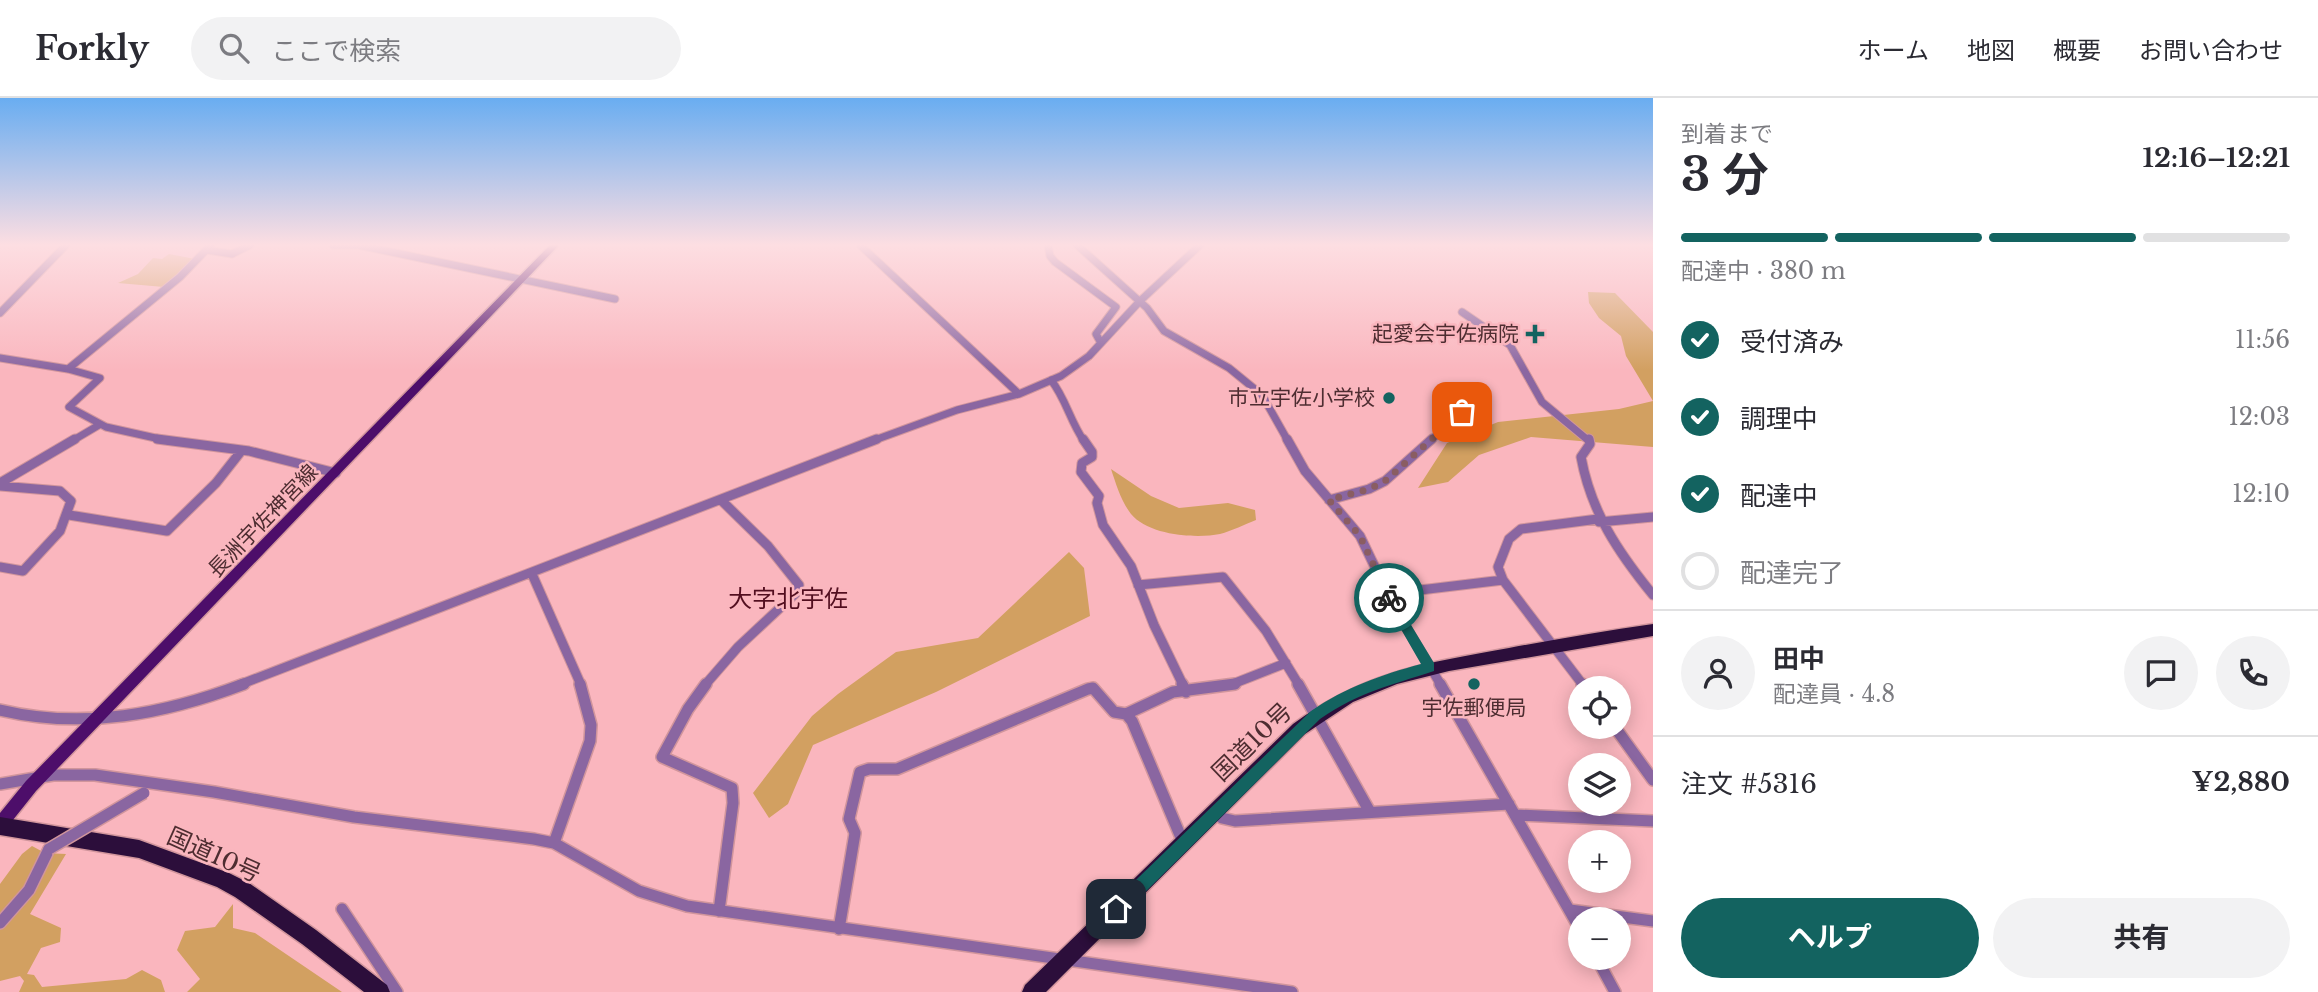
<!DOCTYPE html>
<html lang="ja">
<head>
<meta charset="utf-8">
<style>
	:root { --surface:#fff; --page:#f2f2f3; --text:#2b2b33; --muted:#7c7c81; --line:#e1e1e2; --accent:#136360 }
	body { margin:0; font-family:"Libre Baskerville","Noto Sans JP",serif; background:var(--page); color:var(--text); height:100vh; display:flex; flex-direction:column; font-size:26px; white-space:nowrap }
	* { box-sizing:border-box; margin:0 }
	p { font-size:23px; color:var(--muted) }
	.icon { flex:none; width:38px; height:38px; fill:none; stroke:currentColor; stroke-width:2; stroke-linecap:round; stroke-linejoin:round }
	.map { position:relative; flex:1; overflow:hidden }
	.drawer { display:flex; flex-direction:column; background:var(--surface); width:665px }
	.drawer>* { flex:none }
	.tools { position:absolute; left:1568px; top:578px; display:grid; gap:14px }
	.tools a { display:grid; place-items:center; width:63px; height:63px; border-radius:50%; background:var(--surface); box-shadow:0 4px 18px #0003; font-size:35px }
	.pin { position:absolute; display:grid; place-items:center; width:60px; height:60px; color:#fff; margin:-30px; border-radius:14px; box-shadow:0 4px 10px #0006 }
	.courier { position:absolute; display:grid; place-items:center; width:70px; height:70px; margin:-35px; border:5px solid #136360; border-radius:50%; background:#fff; color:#222; box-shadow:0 2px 9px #0007 }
	.headline em { font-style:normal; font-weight:700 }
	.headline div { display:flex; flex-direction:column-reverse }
	.headline { display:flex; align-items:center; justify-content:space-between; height:119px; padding:0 28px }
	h1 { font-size:46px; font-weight:700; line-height:52px }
	.bar { display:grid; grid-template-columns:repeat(4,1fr); gap:10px 7px; align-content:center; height:84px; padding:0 28px }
	.bar i { height:9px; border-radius:5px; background:var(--line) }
	.bar .active { background:var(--accent) }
	.bar p { grid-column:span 4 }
	.line { display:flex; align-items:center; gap:18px; padding:0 28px; border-top:2px solid var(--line) }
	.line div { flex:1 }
	.round { display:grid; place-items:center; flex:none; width:74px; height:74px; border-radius:37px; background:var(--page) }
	ol { padding:0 28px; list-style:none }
	li { display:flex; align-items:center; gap:21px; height:77px }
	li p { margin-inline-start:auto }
	li .icon { padding:7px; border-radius:50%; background:var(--accent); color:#fff; stroke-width:4 }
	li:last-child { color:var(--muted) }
	li i { width:38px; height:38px; border:4px solid var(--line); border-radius:50% }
	.primary-button { display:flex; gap:14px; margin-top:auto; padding:14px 28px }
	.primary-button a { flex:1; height:80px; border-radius:42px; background:var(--accent); color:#fff; font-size:28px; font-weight:700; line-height:80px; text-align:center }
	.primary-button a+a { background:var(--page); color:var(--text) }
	header { display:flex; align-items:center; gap:42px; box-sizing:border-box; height:98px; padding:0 35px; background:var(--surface); border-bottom:2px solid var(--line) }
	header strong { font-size:33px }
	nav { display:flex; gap:38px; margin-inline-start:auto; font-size:24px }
	.search { width:490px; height:63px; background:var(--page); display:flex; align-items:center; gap:18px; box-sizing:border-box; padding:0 24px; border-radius:38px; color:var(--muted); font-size:26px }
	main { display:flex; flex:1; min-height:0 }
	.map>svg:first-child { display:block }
</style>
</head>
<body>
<header>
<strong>Forkly</strong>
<div class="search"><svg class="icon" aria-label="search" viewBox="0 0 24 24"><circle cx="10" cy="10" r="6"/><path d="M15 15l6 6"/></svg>ここで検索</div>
<nav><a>ホーム</a><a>地図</a><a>概要</a><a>お問い合わせ</a></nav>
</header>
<main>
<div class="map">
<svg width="1653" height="894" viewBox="0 0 1653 894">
	<rect width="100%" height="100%" fill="#fab6be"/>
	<path fill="#d2a061" d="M169,156L195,161L164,189L118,185L138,176L153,160L162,161Z
		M1588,194L1615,195L1653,234V303L1626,258L1621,238L1599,220L1589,205Z
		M1653,303V349L1531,339L1479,357L1448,384L1418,390L1447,345L1498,324L1619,311Z
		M1111,371L1151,398L1179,410L1228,405L1255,412L1256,422C1245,426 1232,433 1220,436C1195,441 1148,437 1131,416C1121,403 1116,386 1111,371Z
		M1069,454L1084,470L1090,518L936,594L813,647L788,706L769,720L753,695L812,618L838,596L896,554L978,540Z
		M32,748L45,755L66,756L30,816L61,830L60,844L41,850L27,876L34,877L42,889L126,881L142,872L161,882L165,894H19L24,883L20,878L0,883V786L22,756Z
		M233,806V830L255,835L342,894H187L200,881L177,852L185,833L215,829Z"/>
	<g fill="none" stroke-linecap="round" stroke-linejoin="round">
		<defs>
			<path id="minor-far2" d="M333,147H358L615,201
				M860,147L1019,296
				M1048,147L1050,158L1055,164L1116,209L1096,236L1101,245
				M1077,147L1147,210L1164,233L1229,270L1262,297L1288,343
				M207,152L232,156L250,147
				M1462,214L1510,247L1542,304L1589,343
				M0,215L66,147
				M0,260L68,271L100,280L69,309L106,329L169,343
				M68,271L180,179L211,147
				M1051,282C1066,301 1070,323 1084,343
				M72,343L99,327
				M872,343L957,312L1019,296L1061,278L1089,258L1140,203L1200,147
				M1430,343L1462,314"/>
			<path id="minor-far1" d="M157,341L249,353L336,375
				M1083,341L1092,354V359L1082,365L1081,374L1099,398L1097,405L1103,427L1131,468L1154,527L1183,587
				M1287,341L1305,373L1360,438L1395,511L1441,587
				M1589,341L1590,346L1581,359C1591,414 1618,454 1653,497
				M0,385L75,341
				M0,388L60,393L71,403L60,433L23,473L0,469
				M1329,402L1369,391L1385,383L1432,341
				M69,417L167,433L216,385L242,352
				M1599,424L1653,419
				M532,476L581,587
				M1138,487L1223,479L1266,533L1299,587
				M1387,496L1503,482
				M239,587L877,341
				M705,587L738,549L797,494L799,487L768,448L721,402
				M1230,587L1286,565
				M1583,587L1503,482L1498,469L1509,441L1521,431L1598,421"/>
			<path id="minor" d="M706,586L688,611L662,659L732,690L733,705L719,813
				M1182,586L1186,594
				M1298,586L1370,714
				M1440,586L1580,831
				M1582,586L1585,590
				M0,612C84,632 165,616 244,586
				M1126,616L1132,623L1180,737L1186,742
				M1614,628L1653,682
				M0,686L53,677H95L214,694L354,719L534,741L554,745L639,793L687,808L1292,894
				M1215,714L1222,720L1235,723L1509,706
				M1516,717L1653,723
				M554,745L590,643L591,627L580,586
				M342,811L397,894
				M1570,812L1653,823
				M0,825L29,792L49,751
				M839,831L855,735L849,721L860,674L869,671H897L1088,591L1093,590L1114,614L1126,616L1173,594L1235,586
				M1596,859L1615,894"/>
			<path id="major" d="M550,147H559L36,693L5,732L0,734V715L26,683Z"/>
			<path id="highway" d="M1653,526V538L1449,573L1397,586L1353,604L1305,636L1046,894H1022L1025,887L1293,626C1364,574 1425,565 1509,550C1557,541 1605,533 1653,526Z
				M0,719L139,742L229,775L249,785L316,832L387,887L390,894H364L302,846L235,799L217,789L139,760L0,737Z"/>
		</defs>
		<use href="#minor-far2" stroke="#d1959c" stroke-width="9"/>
		<use href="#minor-far1" stroke="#d1959c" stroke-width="11"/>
		<use href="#minor" stroke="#d1959c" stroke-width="14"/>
		<use href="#major" stroke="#d1959c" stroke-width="3"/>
		<use href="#highway" stroke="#d1959c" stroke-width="3"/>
		<use href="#minor-far2" stroke="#8a66a1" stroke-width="7"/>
		<use href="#minor-far1" stroke="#8a66a1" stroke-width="9"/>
		<use href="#minor" stroke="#8a66a1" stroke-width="11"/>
		<use href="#major" fill="#4d0e6a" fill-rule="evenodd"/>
		<use href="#highway" fill="#2c0e3b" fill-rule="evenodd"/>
		<defs>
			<path id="minor-bridge" d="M49,751L144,695"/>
		</defs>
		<use href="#minor-bridge" stroke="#d1959c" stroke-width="14" stroke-linecap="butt"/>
		<use href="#minor-bridge" stroke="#8a66a1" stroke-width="11"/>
	</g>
	<linearGradient id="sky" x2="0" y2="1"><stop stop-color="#69adf1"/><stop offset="0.54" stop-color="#fddee2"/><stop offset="1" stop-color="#fddee2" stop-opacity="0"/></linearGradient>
	<rect width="1653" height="272" fill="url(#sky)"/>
	<path fill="#136360" d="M1389,496L1393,497L1434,565V573C1389,588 1361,593 1320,621L1122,817L1116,819L1111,817L1109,811L1111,806L1311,613C1346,589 1381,577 1421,566L1383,500Z"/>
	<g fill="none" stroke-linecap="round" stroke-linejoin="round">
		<path stroke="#8a5d62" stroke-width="7" stroke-dasharray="0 12.6" d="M1389,500L1360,438L1329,402L1369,391L1385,383L1462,314"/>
	</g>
	<g fill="#136360" stroke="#fab6be" stroke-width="2.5">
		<path d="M1531.5 225.5h7v7h7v7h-7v7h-7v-7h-7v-7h7z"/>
		<circle cx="1389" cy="300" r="7"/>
		<circle cx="1474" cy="586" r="7"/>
	</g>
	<g text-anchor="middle" stroke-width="5" stroke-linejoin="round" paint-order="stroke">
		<g font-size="21" fill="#4e2d31" stroke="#fab6be" text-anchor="end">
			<text x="1519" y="243">起愛会宇佐病院</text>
			<text x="1375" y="307">市立宇佐小学校</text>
			<text x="1474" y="617" text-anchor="middle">宇佐郵便局</text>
		</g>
		<g font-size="21" fill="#4e2d31" stroke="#fab6be">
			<text transform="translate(263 423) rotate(-46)" y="7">長洲宇佐神宮線</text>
		</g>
		<g font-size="24" fill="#520e1f" stroke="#fab6be">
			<text x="788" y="509">大字北宇佐</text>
		</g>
		<g font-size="24" fill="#4e2d31" stroke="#fab6be">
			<text transform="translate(1252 644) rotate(-44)" y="8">国道10号</text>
			<text transform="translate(214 757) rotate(24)" y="8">国道10号</text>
		</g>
	</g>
</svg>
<div class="tools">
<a><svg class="icon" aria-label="locate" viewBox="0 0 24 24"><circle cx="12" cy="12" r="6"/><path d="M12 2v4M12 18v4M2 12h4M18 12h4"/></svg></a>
<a><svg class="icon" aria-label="layers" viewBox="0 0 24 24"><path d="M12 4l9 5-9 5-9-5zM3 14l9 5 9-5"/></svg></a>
<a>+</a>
<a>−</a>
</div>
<div class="pin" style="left:1462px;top:314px;background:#ea580c"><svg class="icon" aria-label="bag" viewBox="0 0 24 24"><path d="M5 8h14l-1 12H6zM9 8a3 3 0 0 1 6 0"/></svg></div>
<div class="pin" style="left:1116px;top:811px;background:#1f2937"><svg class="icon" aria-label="home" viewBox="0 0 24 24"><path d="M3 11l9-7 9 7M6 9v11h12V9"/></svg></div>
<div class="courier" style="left:1389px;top:500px"><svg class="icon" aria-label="bike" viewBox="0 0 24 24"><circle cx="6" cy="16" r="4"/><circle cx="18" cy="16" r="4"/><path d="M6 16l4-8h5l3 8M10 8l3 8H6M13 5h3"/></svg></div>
</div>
<section class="drawer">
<div class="headline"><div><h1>3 分</h1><p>到着まで</p></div><em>12:16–12:21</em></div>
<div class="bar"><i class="active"></i><i class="active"></i><i class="active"></i><i></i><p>配達中 · 380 m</p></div>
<ol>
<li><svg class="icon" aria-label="check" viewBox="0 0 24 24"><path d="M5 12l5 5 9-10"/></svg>受付済み<p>11:56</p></li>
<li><svg class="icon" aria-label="check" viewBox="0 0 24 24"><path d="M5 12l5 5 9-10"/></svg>調理中<p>12:03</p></li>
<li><svg class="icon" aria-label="check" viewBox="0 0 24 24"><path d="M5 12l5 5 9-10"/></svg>配達中<p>12:10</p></li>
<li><i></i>配達完了</li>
</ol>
<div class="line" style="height:126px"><a class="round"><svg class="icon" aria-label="person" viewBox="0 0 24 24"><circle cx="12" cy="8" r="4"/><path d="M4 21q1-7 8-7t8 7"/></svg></a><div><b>田中</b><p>配達員 · 4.8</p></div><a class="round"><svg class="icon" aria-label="chat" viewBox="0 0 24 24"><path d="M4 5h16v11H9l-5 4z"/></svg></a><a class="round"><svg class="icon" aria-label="phone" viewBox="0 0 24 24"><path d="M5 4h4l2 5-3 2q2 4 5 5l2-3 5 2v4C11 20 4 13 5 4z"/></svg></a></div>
<div class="line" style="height:91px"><div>注文 #5316</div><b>¥2,880</b></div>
<div class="primary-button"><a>ヘルプ</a><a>共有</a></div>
</section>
</main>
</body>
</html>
